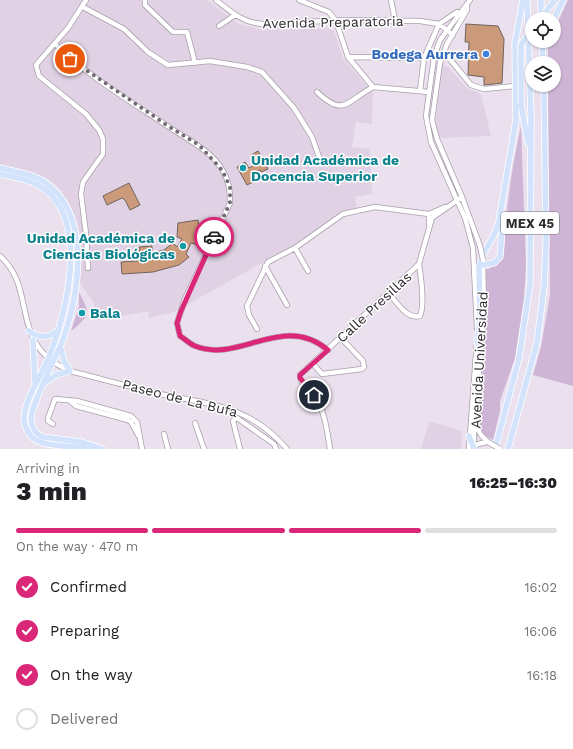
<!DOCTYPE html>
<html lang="en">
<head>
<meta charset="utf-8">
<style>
	:root { --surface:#fff; --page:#f2f2f2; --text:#202124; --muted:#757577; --line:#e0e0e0; --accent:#db2777 }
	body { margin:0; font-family:"Work Sans",sans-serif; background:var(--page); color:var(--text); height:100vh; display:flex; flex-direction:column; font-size:15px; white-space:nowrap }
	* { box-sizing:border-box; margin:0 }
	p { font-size:13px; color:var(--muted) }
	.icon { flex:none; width:22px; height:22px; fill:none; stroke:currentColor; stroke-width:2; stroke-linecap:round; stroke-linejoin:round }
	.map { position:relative; height:449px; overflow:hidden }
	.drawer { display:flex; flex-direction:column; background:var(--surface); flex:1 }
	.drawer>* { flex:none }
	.controls { position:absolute; left:525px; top:12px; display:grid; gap:8px }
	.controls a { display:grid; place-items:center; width:36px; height:36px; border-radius:50%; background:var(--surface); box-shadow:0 1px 3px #0004; font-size:20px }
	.pin { position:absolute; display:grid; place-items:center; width:34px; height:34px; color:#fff; margin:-17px; border:2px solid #fff; border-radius:50%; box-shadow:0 1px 4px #0007 }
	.courier { position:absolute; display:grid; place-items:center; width:40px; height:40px; margin:-20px; border:3px solid #db2777; border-radius:50%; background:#fff; color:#222; box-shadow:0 1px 5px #0007 }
	.headline em { font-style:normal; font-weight:800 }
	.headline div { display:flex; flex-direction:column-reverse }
	.headline { display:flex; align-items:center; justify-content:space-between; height:68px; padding:0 16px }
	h1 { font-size:26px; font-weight:800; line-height:30px }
	.bar { display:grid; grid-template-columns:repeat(4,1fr); gap:6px 4px; align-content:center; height:48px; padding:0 16px }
	.bar i { height:5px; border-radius:3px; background:var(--line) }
	.bar .on { background:var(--accent) }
	.bar p { grid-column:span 4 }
	ol { padding:0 16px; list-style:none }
	li { display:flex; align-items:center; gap:12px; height:44px }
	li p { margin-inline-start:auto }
	li .icon { padding:4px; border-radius:50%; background:var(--accent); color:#fff; stroke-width:4 }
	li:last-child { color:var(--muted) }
	li i { width:22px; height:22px; border:2px solid var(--line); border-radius:50% }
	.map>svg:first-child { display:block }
</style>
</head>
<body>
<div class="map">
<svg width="573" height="449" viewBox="0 0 573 449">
	<rect width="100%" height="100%" fill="#ebe0ed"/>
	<path fill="#e0d2e4" d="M0,0H207L239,24L259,29L328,28L334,31L343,58L373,93L372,124L356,122L352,147L370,149L372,194L355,197L357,209L343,213L294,245L174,312L149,318L148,311L94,321V303L78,280L81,240L77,223L70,205L59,188L45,177L0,165Z
		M444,65L449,68L467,88L481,94L491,136L439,138L436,118L442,68Z
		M429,421L462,431L461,449H421Z"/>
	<path fill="#cfb5d5" d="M568,0H573V386L533,375L541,347L550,295L548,85H554V63H548V50L551,41H554L555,28Z
		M521,126L526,265L524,298L515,358L500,401V411L493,440C485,436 480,432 478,423L487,321L486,270C495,266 500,263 504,254C506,208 511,172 521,126Z
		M79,292C91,315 90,315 71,331L79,307Z"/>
	<path fill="#cb9a7b" stroke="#70635b" d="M466,24L498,26L504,39L502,83L484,85V77L468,75L469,42H465Z
		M258,151L268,169L261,172L260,170L251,175L255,181L247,185L237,167L245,162L249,168L256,164L251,155Z
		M129,183L140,205L130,210L125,200L122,198L107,205L103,196Z
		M198,220L200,235L198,245L191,243L186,254L189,257L179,265L153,272L122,274L121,262L138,261L140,258L139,247L152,246V253L164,250L173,243L177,247L182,239L177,237L178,223Z"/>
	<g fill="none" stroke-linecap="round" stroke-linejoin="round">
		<defs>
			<path id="minor" d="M86,0L68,28L36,65L39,76L86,114L99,130L103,139V154L83,182L81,194L86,234L88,268
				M145,0V5L173,32H187L195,63
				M216,0C231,12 243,23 263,24L345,20L420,21L439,24L453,35
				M299,0L329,12L336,21L348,57L373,87
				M391,0L395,20
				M470,0L440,40L434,57L426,116L431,142L465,218L473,248L477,328
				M467,4V10L447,44L440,63L432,120L437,139L462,197L480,246
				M83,7L124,29L148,52L168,65L210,61L247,67L262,72L294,108L312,137L319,157
				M219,26L235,15
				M55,44C88,76 130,101 169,127C188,140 211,150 223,171C229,181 230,190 230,203L185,299L177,323L180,336C185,339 190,344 195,346C240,364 282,312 328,350
				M444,52L471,85L484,89L515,86
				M348,57L424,58
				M373,87L429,92
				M420,91L424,58L439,24L457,12
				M317,92C344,118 347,101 373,87
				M429,224V214L445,207
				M295,248L308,271
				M0,256C39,291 7,344 70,371C98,378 127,386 156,393C210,405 248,404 287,449
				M265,266L287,305
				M389,294C397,302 407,320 420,316C425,305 421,277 419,264
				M257,329L249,315L247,306L268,262L295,248L343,214L375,207L429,214
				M313,364L322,374L362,369L364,367L363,361L341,338
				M70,401L76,406L128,420L131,422L138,435
				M195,423L204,449
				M53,424L48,421V418L55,399L77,401L131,416L137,422L142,449
				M476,426L481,435L488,442
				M164,434L168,449
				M473,447L484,309L483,263
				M473,448L478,444L487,442
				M240,449L233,421L237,418L274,444L276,449
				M330,449C327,430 325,411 314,395C309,388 299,383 300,375L419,264L432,218L462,197
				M469,449L477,341"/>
			<path id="major" d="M541,0V19
				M554,19L563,0
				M542,41L543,63
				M521,104L528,143
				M0,168C15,172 30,173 43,181C94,213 79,301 60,347C53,362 32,404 31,418C31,426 35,434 43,437L82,442L102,449
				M0,174C12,177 27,179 38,185C92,215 67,314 48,359C41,376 25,399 24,418C24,424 27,432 32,437C42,448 74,445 90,449
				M483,265L494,263L500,257L503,216
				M29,331C40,339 48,338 59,330
				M33,340L35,382
				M477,343L480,318L479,267L484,253L495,233L499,221L516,120L515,43L523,0
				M46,382L56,375L70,371L64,361L60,346
				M469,436L474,449
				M495,449L519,358L530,284L531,116L527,0
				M508,449L537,343L544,287L546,245L544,85"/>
		</defs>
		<use href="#minor" stroke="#a89eab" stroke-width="6"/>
		<use href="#major" stroke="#fff" stroke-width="7"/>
		<use href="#minor" stroke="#fff" stroke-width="4.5"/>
		<use href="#major" stroke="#d3e3fc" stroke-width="5.5"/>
		<defs>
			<path id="minor-bridge" d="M480,246L483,260
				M488,442L500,449"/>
			<path id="major-bridge" d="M540,19L555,0
				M521,104V45L532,29"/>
		</defs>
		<use href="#minor-bridge" stroke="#a89eab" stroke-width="6" stroke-linecap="butt"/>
		<use href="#major-bridge" stroke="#fff" stroke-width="7" stroke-linecap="butt"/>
		<use href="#minor-bridge" stroke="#fff" stroke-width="4.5"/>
		<use href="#major-bridge" stroke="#d3e3fc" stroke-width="5.5"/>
	</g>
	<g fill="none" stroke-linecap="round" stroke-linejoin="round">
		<path stroke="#716a72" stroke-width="4" stroke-dasharray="0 7.2" d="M70,59L171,128L199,145L222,170L230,187V203L214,237"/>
		<path stroke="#db2777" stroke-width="5" d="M214,237L181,311L177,323L180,336C185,339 190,344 195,346C240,364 282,312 328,350L300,375V378L314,395"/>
	</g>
	<circle fill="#3f7fe0" stroke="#fff" stroke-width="1.5" cx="486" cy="54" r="4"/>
	<g fill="#0f9aa8" stroke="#fff" stroke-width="1.5">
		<circle cx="243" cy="168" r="4"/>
		<circle cx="183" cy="246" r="4"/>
		<circle cx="82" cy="313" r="4"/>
	</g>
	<g text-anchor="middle" stroke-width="3" stroke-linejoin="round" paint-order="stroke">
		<rect fill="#fff" stroke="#6d6b6e" stroke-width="1" x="501" y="212" width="58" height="22" rx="3"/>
		<g font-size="13" font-weight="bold" fill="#2f2b30">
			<text x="530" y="228">MEX 45</text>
		</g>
		<g font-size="14" fill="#2f2b30" stroke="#fff">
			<text transform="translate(333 22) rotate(-1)" y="5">Avenida Preparatoria</text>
			<text transform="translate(374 307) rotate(-43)" y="5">Calle Presillas</text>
			<text transform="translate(479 360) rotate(-87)" y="5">Avenida Universidad</text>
			<text transform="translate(180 398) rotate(14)" y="5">Paseo de La Bufa</text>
		</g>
		<g font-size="14" font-weight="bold" fill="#366cbe" stroke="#fff" text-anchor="end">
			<text x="478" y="59">Bodega Aurrera</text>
		</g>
		<g font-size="14" font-weight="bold" fill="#0d838f" stroke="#fff" text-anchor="start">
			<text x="251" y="165">Unidad Académica de<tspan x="251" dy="16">Docencia Superior</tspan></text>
			<text x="175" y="243" text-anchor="end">Unidad Académica de<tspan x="175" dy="16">Ciencias Biológicas</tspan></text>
			<text x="90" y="318">Bala</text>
		</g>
	</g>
</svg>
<div class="controls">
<a><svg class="icon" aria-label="locate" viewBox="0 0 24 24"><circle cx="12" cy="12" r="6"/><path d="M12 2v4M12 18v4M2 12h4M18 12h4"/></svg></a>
<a><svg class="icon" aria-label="layers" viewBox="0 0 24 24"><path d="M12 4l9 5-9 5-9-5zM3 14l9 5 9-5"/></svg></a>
</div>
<div class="pin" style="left:70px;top:59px;background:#ea580c"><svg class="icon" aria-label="bag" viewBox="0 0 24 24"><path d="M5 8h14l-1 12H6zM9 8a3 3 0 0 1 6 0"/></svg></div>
<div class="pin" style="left:314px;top:395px;background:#1f2937"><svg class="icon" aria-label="home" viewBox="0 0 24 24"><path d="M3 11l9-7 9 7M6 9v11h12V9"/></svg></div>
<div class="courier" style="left:214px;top:237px"><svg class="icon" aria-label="car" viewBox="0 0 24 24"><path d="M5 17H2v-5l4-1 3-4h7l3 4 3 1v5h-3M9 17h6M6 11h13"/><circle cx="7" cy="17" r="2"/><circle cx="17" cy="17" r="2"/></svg></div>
</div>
<section class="drawer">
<div class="headline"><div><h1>3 min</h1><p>Arriving in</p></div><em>16:25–16:30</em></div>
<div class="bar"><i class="on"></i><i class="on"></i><i class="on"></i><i></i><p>On the way · 470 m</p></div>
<ol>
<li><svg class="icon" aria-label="check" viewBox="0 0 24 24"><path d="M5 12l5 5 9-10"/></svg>Confirmed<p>16:02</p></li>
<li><svg class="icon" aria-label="check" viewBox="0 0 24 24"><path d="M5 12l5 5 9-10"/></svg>Preparing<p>16:06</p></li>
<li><svg class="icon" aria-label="check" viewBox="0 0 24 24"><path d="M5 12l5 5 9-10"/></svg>On the way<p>16:18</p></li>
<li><i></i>Delivered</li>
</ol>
</section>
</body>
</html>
